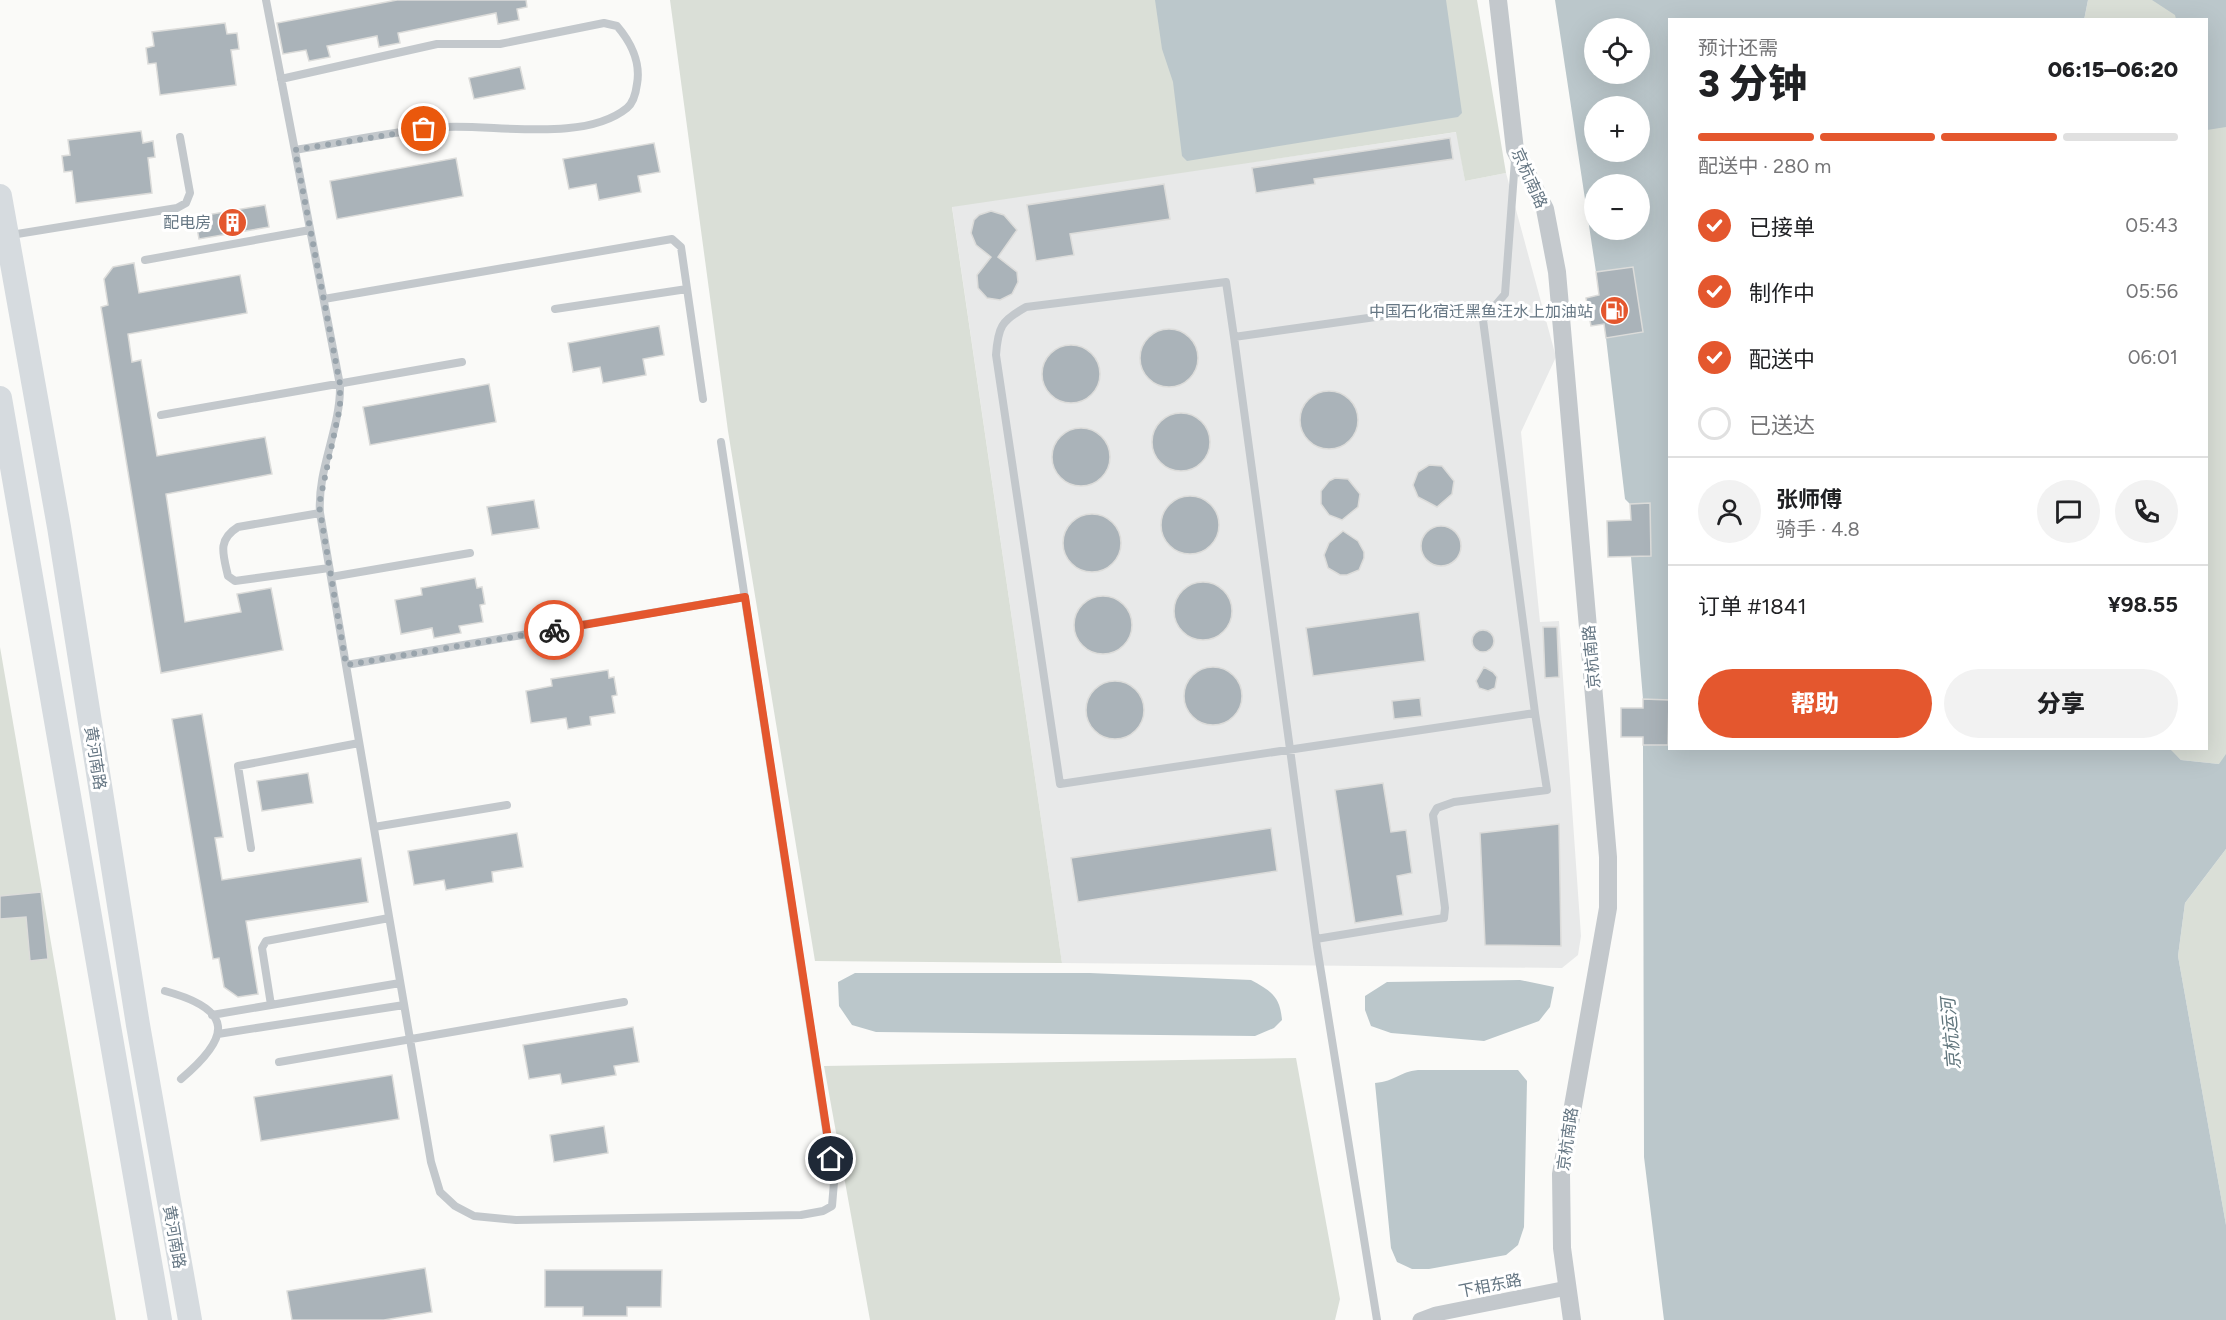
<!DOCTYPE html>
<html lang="zh">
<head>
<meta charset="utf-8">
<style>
	:root { --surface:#fff; --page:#f2f2f2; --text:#202124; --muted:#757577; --line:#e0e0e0; --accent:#e4572e }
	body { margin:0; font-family:Figtree,"Noto Sans SC",sans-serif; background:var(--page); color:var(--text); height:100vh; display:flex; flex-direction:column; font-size:22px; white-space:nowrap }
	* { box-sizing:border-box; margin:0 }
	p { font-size:20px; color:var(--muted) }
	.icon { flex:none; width:33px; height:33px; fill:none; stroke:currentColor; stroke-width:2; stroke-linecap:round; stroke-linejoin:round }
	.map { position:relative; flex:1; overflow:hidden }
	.sheet { position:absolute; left:1668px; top:18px; width:540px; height:732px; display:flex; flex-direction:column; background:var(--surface); border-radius:0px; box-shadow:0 6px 24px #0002 }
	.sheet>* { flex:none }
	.controls { position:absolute; left:1584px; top:18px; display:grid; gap:12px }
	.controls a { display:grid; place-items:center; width:66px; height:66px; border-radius:50%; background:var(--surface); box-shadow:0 6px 24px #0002; font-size:30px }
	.pin { position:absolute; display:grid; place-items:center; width:51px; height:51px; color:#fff; margin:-26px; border:3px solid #fff; border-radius:50%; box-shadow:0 2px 6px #0007 }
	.courier { position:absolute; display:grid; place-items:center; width:60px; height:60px; margin:-30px; border:4px solid #e4572e; border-radius:50%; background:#fff; color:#222; box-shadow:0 2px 8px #0007 }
	.headline em { font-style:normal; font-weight:800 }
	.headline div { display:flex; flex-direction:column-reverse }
	.headline { display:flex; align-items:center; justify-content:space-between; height:102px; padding:0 30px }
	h1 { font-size:39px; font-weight:800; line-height:45px }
	.bar { display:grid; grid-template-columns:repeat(4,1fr); gap:9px 6px; align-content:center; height:72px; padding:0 30px }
	.bar i { height:8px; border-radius:4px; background:var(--line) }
	.bar .current { background:var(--accent) }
	.bar p { grid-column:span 4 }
	.line { display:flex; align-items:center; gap:15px; padding:0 30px; border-top:2px solid var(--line) }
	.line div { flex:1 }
	.round { display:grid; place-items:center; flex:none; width:63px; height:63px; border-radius:32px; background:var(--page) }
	ol { padding:0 30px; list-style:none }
	li { display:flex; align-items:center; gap:18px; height:66px }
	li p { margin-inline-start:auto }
	li .icon { padding:6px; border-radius:50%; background:var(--accent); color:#fff; stroke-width:4 }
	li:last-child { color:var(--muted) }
	li i { width:33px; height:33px; border:3px solid var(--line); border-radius:50% }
	.button { display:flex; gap:12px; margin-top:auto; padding:12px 30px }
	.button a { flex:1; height:69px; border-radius:36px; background:var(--accent); color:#fff; font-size:24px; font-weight:800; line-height:69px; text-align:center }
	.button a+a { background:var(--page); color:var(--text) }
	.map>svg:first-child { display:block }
</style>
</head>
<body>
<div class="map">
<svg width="2226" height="1320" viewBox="0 0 2226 1320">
	<rect width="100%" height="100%" fill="#fafaf8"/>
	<path fill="#e8e9e9" d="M1457,132L1465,181L1506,173L1556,357L1521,432L1540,622L1559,621L1581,936L1578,955L1562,968L1062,963L952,206Z"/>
	<path fill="#dadfd7" d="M670,0H1477L1506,173L1465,181L1456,132L952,207L1062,963L815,961L728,431Z
		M2088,0H2226V783L2219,764L2181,760L2169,749L2206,748V20H2084Z
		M0,647L116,1320H0Z
		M2226,849V1225L2178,956L2185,903Z
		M1296,1058L1340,1299L1335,1320H870L824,1066Z"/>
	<path fill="#bbc7cb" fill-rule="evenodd" d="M1155,0H1446L1462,113L1458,117L1187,161L1182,156L1173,82L1162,49Z
		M1555,0H2088L2084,20H1670V748H2169L2181,760L2219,764L2226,754V849L2185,903L2178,956L2226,1225V1320H1664L1644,1157L1643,745H1668L1669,700L1643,699L1631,557L1651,556L1650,504H1630L1625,499L1606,338L1643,332L1633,267L1596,272ZM1594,28H1640V74H1594ZM1594,106H1640V152H1594ZM1594,184H1640V230H1594Z
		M2152,0H2226V127L2207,130L2206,20L2176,19L2175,15Z
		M855,973H1090L1251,980C1271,991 1280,996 1282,1020L1274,1028L1255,1036L876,1032L852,1025L839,1006L838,982Z
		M1520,980L1554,987L1550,1007L1539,1021L1484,1041L1391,1033L1371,1026L1365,1010V996L1387,982Z
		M1418,1070H1518L1527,1081L1524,1227L1518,1245L1506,1255L1429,1269H1412L1397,1262L1391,1248L1375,1083C1396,1081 1399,1072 1418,1070Z"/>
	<path fill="#aab3b9" stroke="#dcdcda" stroke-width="1.5" d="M397,0H526L527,7L517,9L519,20L498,24L496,13L398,33L400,43L379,47L377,36L327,46L330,57L309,61L306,50L283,54L277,23Z
		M225,23L227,34L237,33L239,49L231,50L236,85L160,95L156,63L148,64L146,48L154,46L152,32Z
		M520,67L525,89L474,99L469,78Z
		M141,131L143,143L153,141L155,157L148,158L152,193L76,203L72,171L64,172L62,156L70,155L68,140Z
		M1450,138L1453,159L1314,179L1315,184L1256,193L1252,168Z
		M654,143L660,172L638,176L641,192L599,200L596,184L569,189L563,159Z
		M456,158L463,196L337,219L330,181Z
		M1164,184L1170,219L1070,234L1074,255L1036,261L1027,205Z
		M265,205L269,227L199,239L195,217Z
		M991,211L1004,215L1017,230L998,257L1017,272L1018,282L1012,294L1000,300L987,298L978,288L977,275L991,257L976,245L971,233L974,220L979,215Z
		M134,263L139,293L240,275L247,313L128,334L132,362L141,360L157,456L265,437L272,474L166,494L185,622L241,612L237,594L271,588L283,650L161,673L101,307L108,305L104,279L113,267Z
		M1633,267L1643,332L1606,338L1604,324L1591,326L1586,298L1599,295L1596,272Z
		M659,326L664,355L643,359L646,375L603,383L600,367L573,372L568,343Z
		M1140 358a29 29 0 1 1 58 0a29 29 0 1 1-58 0Z
		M1042 374a29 29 0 1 1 58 0a29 29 0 1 1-58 0Z
		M489,384L496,422L370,445L363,407Z
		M1300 420a29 29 0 1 1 58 0a29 29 0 1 1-58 0Z
		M1152 442a29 29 0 1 1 58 0a29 29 0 1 1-58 0Z
		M1052 457a29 29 0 1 1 58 0a29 29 0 1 1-58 0Z
		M1429,465L1442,466L1454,481L1452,494L1437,507L1418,497L1413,485L1418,472Z
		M1335,478L1348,479L1360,494L1358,507L1342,520L1329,515L1321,504V491L1329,481Z
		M1161 525a29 29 0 1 1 58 0a29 29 0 1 1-58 0Z
		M534,500L539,528L492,535L487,507Z
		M1650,503L1651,556L1608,557L1607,521L1631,520L1630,504Z
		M1063 543a29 29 0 1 1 58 0a29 29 0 1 1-58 0Z
		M1421 546a20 20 0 1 1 40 0a20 20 0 1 1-40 0Z
		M1343,531L1358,541L1364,552V558L1359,570L1347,575H1340L1328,568L1324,555L1329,543Z
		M475,578L477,588L482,587L485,604L480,605L483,622L459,626L461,633L434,638L432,628L401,634L395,600L422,595L421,588Z
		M1174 611a29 29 0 1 1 58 0a29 29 0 1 1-58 0Z
		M1074 625a29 29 0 1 1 58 0a29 29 0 1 1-58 0Z
		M1419,612L1425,661L1313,676L1306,628Z
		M1543,627H1557L1559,677L1545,678Z
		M1472 641a11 11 0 1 1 22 0a11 11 0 1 1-22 0Z
		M1484,667L1493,672L1497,677L1495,688L1488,691L1479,688L1476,681Z
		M1184 696a29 29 0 1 1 58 0a29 29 0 1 1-58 0Z
		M608,670L609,678L614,677L617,695L612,696L615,713L590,717L591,725L568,729L566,718L531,723L526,691L552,686L551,679Z
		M1086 710a29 29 0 1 1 58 0a29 29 0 1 1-58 0Z
		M1420,698L1422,716L1394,719L1392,701Z
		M1643,699L1669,700L1668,745H1643V737H1621V708H1643Z
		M202,714L223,837L215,838L222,880L361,858L368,902L246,921L258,994L238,997L224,987L219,958L213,959L172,719Z
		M308,773L313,803L262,811L257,781Z
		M1383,783L1391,832L1406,830L1412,873L1397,876L1403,915L1355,923L1335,790Z
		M1559,824L1561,946L1485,945L1480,833Z
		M1271,828L1277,871L1078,902L1071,858Z
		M517,833L523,867L492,872L493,882L446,890L444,880L414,885L408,851Z
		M41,892L48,959L30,961L26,917L0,919V896Z
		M633,1027L639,1062L614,1066L616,1075L562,1084L560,1074L529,1079L523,1045Z
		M392,1075L399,1119L261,1141L254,1097Z
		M604,1126L608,1153L554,1162L550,1135Z
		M425,1268L432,1312L384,1320H292L287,1291Z
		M545,1270H662L661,1307H627V1316H583V1307H545Z"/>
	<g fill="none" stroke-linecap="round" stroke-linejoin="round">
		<path stroke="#c3c8cc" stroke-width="8" d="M266,0L340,385C341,428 317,469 320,513L431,1162L440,1192L455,1206L474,1216L516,1220L801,1215L823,1211L832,1206L834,1182L721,442
			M281,79L437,44H500L604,23L617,26C630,41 641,62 637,84C636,92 633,103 627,108C584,143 495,124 444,127C394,131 344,142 295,150
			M11,235L177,208L186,203L190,193L180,137
			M145,260L310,230
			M324,299L672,239L681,247L703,399
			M555,309L687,289
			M1483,320L1505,294L1515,160
			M1234,337L1446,307L1470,310L1483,320L1535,713L1060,784L996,355C998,327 1001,321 1026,307L1226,282L1234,337L1290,749L1292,764L1317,947L1377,1320
			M161,415L462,362
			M320,513L238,527C217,540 223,554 228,576L235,581L329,568
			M331,577L470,553
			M346,665L745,597
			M374,827L507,805
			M251,848L238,766L359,743
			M1316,939L1444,918L1445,908L1433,815L1437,808L1454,802L1547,790L1535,713
			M165,991C235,1010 231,1037 181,1079
			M271,1005L262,948L266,941L389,918
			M212,1015L400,983
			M218,1034L404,1005
			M279,1062L624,1002"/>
		<path stroke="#c3c8cc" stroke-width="15" d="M1420,1320L1436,1314L1567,1288"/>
		<path stroke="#c3c8cc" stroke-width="18" d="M1498,0L1515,150L1545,209L1557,272L1608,857V908L1561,1174L1562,1248L1572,1320"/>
		<path stroke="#d6dbdf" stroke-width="24" d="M0,196L59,527L138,1025L190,1320
			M0,398L160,1320"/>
	</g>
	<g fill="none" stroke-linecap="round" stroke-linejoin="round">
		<path stroke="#99a4ac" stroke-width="6" stroke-dasharray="0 10.8" d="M424,129L295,150L340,384V407L319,505L346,665L554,630"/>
		<path stroke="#e4572e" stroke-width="8" d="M554,630L745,597L831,1159"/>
	</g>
	<defs>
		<symbol id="building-disc" viewBox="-11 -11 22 22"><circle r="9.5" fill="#e4572e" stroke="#fff"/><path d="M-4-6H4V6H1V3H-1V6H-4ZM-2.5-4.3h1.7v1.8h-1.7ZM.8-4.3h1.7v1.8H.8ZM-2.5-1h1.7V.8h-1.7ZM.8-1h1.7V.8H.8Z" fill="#fff"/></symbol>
		<symbol id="fuel-disc" viewBox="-11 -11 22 22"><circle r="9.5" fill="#e4572e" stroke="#fff"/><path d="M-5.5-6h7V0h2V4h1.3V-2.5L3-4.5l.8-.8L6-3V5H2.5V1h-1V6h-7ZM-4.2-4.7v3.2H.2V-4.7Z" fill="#fff"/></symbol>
	</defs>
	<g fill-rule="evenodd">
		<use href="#building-disc" x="216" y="206" width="33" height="33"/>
		<use href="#fuel-disc" x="1598" y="294" width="33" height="33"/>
	</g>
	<g text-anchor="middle" stroke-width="6" stroke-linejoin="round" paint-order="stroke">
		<g font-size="16" fill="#657683" stroke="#fff">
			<text transform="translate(1530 178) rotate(66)" y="6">京杭南路</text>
			<text transform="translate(1591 657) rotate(-95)" y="6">京杭南路</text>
			<text transform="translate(96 758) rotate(81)" y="6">黄河南路</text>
			<text transform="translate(1567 1139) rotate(-82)" y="6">京杭南路</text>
			<text transform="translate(175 1237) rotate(80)" y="6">黄河南路</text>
			<text transform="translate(1490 1285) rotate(-11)" y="6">下相东路</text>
		</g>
		<g font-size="16" fill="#657683" stroke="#fff" text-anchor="end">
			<text x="211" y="228">配电房</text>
			<text x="1593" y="317">中国石化宿迁黑鱼汪水上加油站</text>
		</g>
		<g font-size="18" font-style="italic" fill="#60757c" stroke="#fff">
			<text transform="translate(1951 1034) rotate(-95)" y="6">京杭运河</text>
		</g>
	</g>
</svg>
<div class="controls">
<a><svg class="icon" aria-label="locate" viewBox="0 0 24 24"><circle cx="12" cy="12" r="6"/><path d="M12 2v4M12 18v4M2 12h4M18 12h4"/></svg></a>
<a>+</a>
<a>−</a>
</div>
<div class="pin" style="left:424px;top:129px;background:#ea580c"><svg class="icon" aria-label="bag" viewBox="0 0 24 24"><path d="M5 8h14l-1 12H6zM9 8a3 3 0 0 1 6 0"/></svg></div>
<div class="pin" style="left:831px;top:1159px;background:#1f2937"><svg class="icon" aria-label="home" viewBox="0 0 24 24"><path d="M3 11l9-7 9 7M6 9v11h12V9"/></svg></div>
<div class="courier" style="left:554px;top:630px"><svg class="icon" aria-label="bike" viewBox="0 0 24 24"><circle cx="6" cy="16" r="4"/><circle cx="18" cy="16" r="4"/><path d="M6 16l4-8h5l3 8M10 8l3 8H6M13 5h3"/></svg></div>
<section class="sheet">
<div class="headline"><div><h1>3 分钟</h1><p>预计还需</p></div><em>06:15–06:20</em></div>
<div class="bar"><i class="current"></i><i class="current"></i><i class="current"></i><i></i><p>配送中 · 280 m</p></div>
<ol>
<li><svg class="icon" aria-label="check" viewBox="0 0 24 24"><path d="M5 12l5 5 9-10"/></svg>已接单<p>05:43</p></li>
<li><svg class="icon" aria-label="check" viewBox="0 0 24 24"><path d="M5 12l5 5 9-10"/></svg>制作中<p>05:56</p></li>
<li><svg class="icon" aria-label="check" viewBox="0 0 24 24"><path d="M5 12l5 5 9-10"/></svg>配送中<p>06:01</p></li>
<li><i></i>已送达</li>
</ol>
<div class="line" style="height:108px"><a class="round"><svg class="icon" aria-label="person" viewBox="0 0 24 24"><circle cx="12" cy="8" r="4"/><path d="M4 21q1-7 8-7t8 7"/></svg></a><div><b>张师傅</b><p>骑手 · 4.8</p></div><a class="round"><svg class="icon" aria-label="chat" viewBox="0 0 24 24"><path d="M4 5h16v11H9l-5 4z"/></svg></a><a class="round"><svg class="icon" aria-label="phone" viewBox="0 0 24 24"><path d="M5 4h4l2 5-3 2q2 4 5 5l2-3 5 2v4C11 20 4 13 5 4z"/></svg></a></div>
<div class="line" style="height:78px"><div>订单 #1841</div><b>¥98.55</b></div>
<div class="button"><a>帮助</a><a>分享</a></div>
</section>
</div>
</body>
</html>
